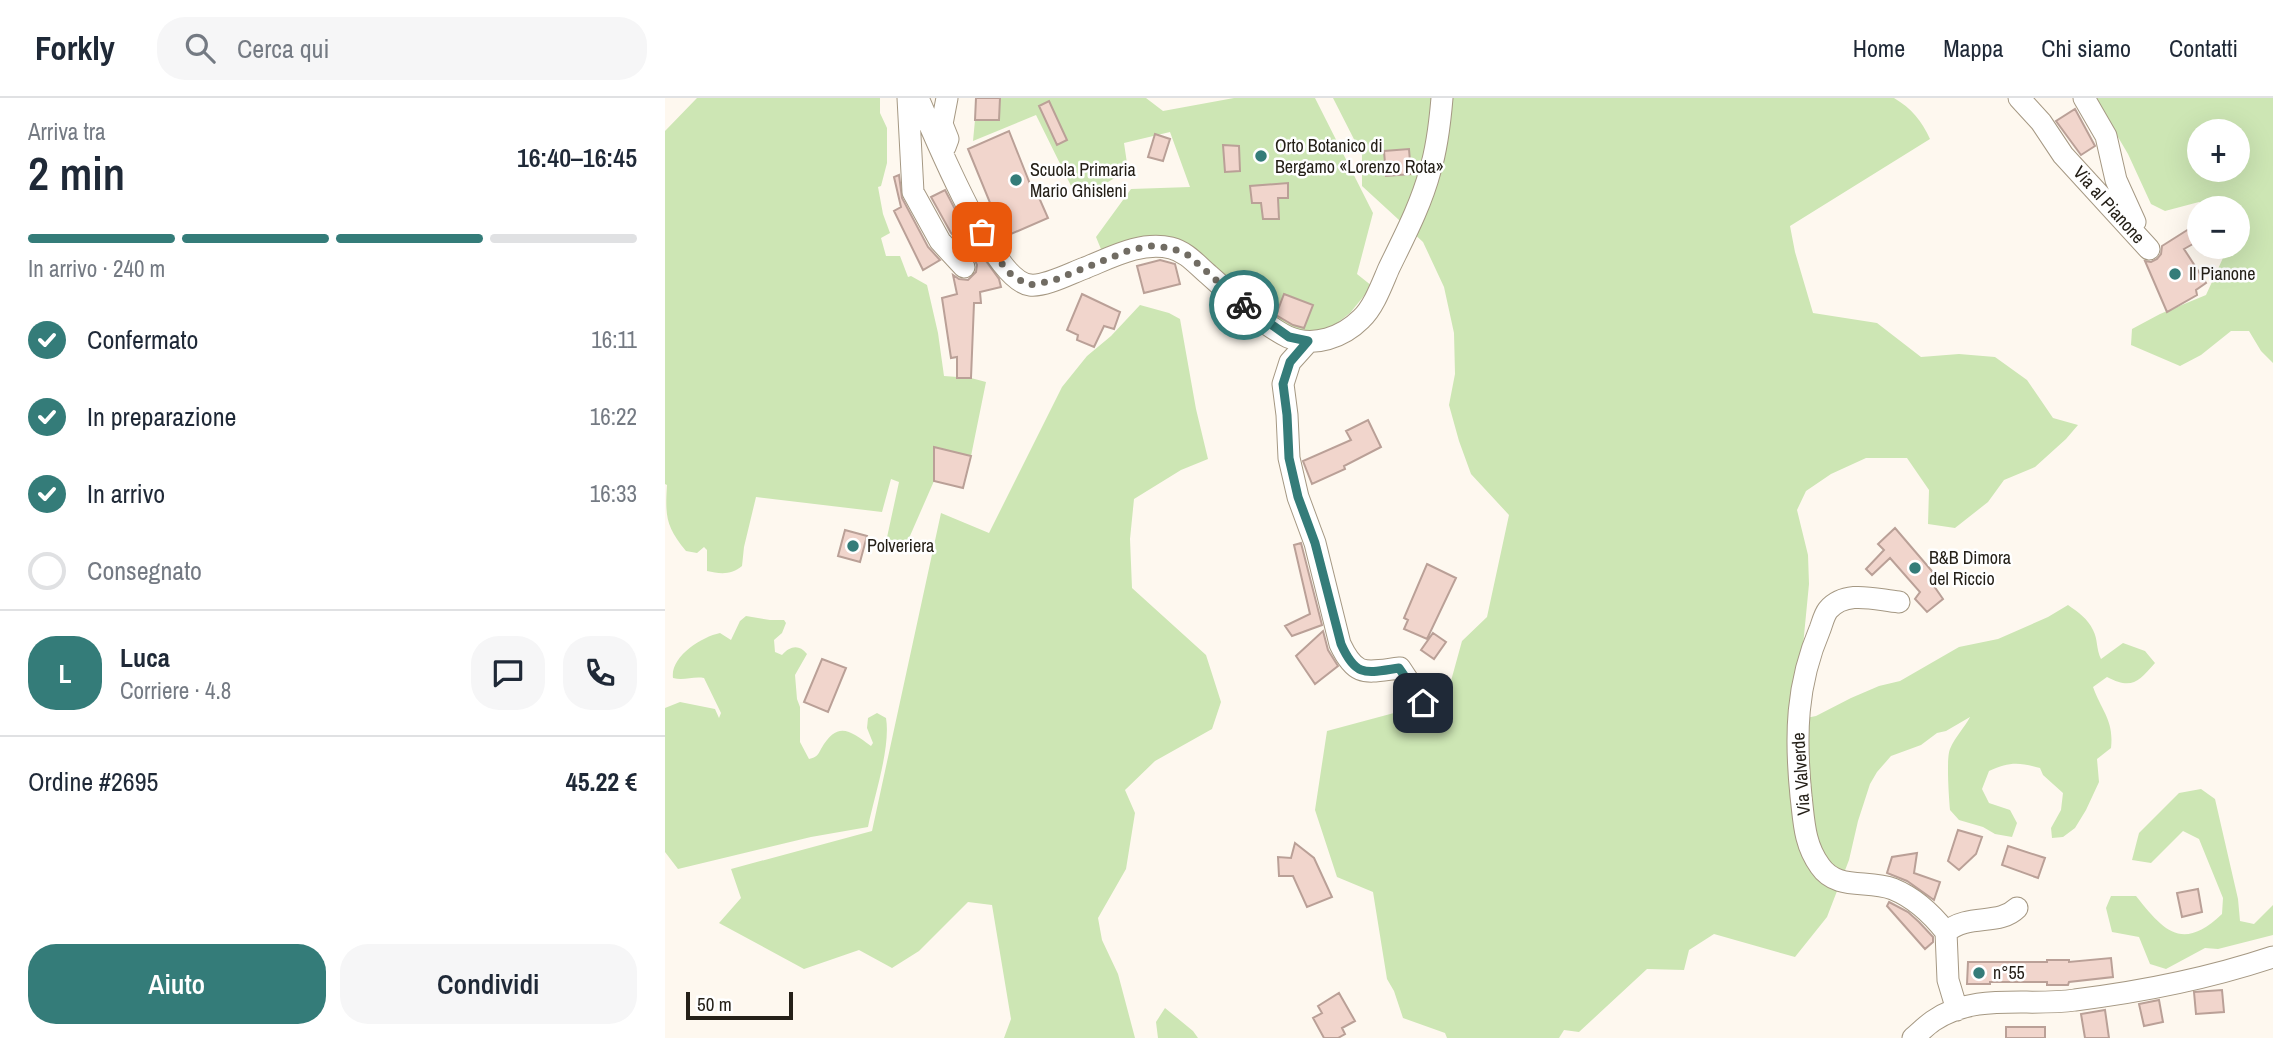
<!DOCTYPE html>
<html lang="it">
<head>
<meta charset="utf-8">
<style>
	:root { --surface:#fff; --page:#f6f6f7; --text:#1f2937; --muted:#747a83; --line:#e0e1e3; --accent:#347c79 }
	body { margin:0; font-family:"Archivo Narrow",sans-serif; background:var(--page); color:var(--text); height:100vh; display:flex; flex-direction:column; font-size:26px; white-space:nowrap }
	* { box-sizing:border-box; margin:0 }
	p { font-size:23px; color:var(--muted) }
	.icon { flex:none; width:38px; height:38px; fill:none; stroke:currentColor; stroke-width:2; stroke-linecap:round; stroke-linejoin:round }
	.map { position:relative; flex:1; overflow:hidden }
	.drawer { display:flex; flex-direction:column; background:var(--surface); width:665px }
	.drawer>* { flex:none }
	.fabs { position:absolute; left:1522px; top:21px; display:grid; gap:14px }
	.fabs a { display:grid; place-items:center; width:63px; height:63px; border-radius:50%; background:var(--surface); box-shadow:0 7px 28px #0002; font-size:35px }
	.scale { position:absolute; left:21px; bottom:18px; width:107px; box-sizing:border-box; padding-left:7px; border:4px solid #252018; border-top:0; font-size:19px; line-height:24px; white-space:nowrap; color:#252018; -webkit-text-stroke:5px #fff; paint-order:stroke }
	.pin { position:absolute; display:grid; place-items:center; width:60px; height:60px; color:#fff; margin:-30px; border-radius:14px; box-shadow:0 4px 10px #0006 }
	.courier { position:absolute; display:grid; place-items:center; width:70px; height:70px; margin:-35px; border:5px solid #347c79; border-radius:50%; background:#fff; color:#222; box-shadow:0 2px 9px #0007 }
	.overview em { font-style:normal; font-weight:600 }
	.overview div { display:flex; flex-direction:column-reverse }
	.overview { display:flex; align-items:center; justify-content:space-between; height:119px; padding:0 28px }
	h1 { font-size:46px; font-weight:600; line-height:52px }
	.bar { display:grid; grid-template-columns:repeat(4,1fr); gap:10px 7px; align-content:center; height:84px; padding:0 28px }
	.bar i { height:9px; border-radius:5px; background:var(--line) }
	.bar .active { background:var(--accent) }
	.bar p { grid-column:span 4 }
	.line { display:flex; align-items:center; gap:18px; padding:0 28px; border-top:2px solid var(--line) }
	.line div { flex:1 }
	.round { display:grid; place-items:center; flex:none; width:74px; height:74px; border-radius:28px; background:var(--page) }
	ol { padding:0 28px; list-style:none }
	li { display:flex; align-items:center; gap:21px; height:77px }
	li p { margin-inline-start:auto }
	li .icon { padding:7px; border-radius:50%; background:var(--accent); color:#fff; stroke-width:4 }
	li:last-child { color:var(--muted) }
	li i { width:38px; height:38px; border:4px solid var(--line); border-radius:50% }
	.primary-button { display:flex; gap:14px; margin-top:auto; padding:14px 28px }
	.primary-button a { flex:1; height:80px; border-radius:28px; background:var(--accent); color:#fff; font-size:28px; font-weight:600; line-height:80px; text-align:center }
	.primary-button a+a { background:var(--page); color:var(--text) }
	header { display:flex; align-items:center; gap:42px; box-sizing:border-box; height:98px; padding:0 35px; background:var(--surface); border-bottom:2px solid var(--line) }
	header strong { font-size:33px }
	nav { display:flex; gap:38px; margin-inline-start:auto; font-size:24px }
	.search { width:490px; height:63px; background:var(--page); display:flex; align-items:center; gap:18px; box-sizing:border-box; padding:0 24px; border-radius:28px; color:var(--muted); font-size:26px }
	main { display:flex; flex:1; min-height:0 }
	.map>svg:first-child { display:block }
</style>
</head>
<body>
<header>
<strong>Forkly</strong>
<div class="search"><svg class="icon" aria-label="search" viewBox="0 0 24 24"><circle cx="10" cy="10" r="6"/><path d="M15 15l6 6"/></svg>Cerca qui</div>
<nav><a>Home</a><a>Mappa</a><a>Chi siamo</a><a>Contatti</a></nav>
</header>
<main>
<section class="drawer">
<div class="overview"><div><h1>2 min</h1><p>Arriva tra</p></div><em>16:40–16:45</em></div>
<div class="bar"><i class="active"></i><i class="active"></i><i class="active"></i><i></i><p>In arrivo · 240 m</p></div>
<ol>
<li><svg class="icon" aria-label="check" viewBox="0 0 24 24"><path d="M5 12l5 5 9-10"/></svg>Confermato<p>16:11</p></li>
<li><svg class="icon" aria-label="check" viewBox="0 0 24 24"><path d="M5 12l5 5 9-10"/></svg>In preparazione<p>16:22</p></li>
<li><svg class="icon" aria-label="check" viewBox="0 0 24 24"><path d="M5 12l5 5 9-10"/></svg>In arrivo<p>16:33</p></li>
<li><i></i>Consegnato</li>
</ol>
<div class="line" style="height:126px"><b class="round" style="background:var(--accent);color:#fff">L</b><div><b>Luca</b><p>Corriere · 4.8</p></div><a class="round"><svg class="icon" aria-label="chat" viewBox="0 0 24 24"><path d="M4 5h16v11H9l-5 4z"/></svg></a><a class="round"><svg class="icon" aria-label="phone" viewBox="0 0 24 24"><path d="M5 4h4l2 5-3 2q2 4 5 5l2-3 5 2v4C11 20 4 13 5 4z"/></svg></a></div>
<div class="line" style="height:91px"><div>Ordine #2695</div><b>45.22 €</b></div>
<div class="primary-button"><a>Aiuto</a><a>Condividi</a></div>
</section>
<div class="map">
<svg width="1608" height="940" viewBox="0 0 1608 940">
	<rect width="100%" height="100%" fill="#fef8ef"/>
	<path fill="#cde6b4" fill-rule="evenodd" d="M32,0H215V15L222,30V65L216,88L213,89L218,116L225,135L216,140L221,158H235L243,179L246,178L262,187L273,235L279,278L306,280L321,284L306,358L269,350V383L241,447L221,444L234,384L226,381L217,414L91,399L79,449L77,468C67,477 55,476 42,473V452L39,449L32,455L21,453C1,429 0,418 2,387L0,386V33Z
		M335,0H481L498,13L569,0H650L708,115L692,176L707,188L685,215L662,233L637,234L609,222L527,149L438,156L431,139L466,91L525,89L505,34L459,45L463,72L413,102L371,17L308,43L310,22H334Z
		M668,0H1229C1246,10 1257,23 1265,41L1125,128L1130,154L1148,215L1212,225L1256,259L1294,256L1330,259L1362,282L1388,320L1413,327L1401,341L1370,369L1339,382L1323,404L1290,430L1263,426L1264,392L1242,360H1201L1166,376L1141,393L1132,412L1143,457L1144,486L1137,558L1141,620L1151,618L1186,600L1214,588L1235,583L1294,549L1333,541L1383,519L1403,507C1413,514 1423,521 1428,532C1433,541 1431,551 1436,561L1458,545L1480,553L1490,565C1473,584 1467,592 1442,579L1428,589C1437,614 1449,622 1446,650L1432,661L1434,684L1421,712L1410,730L1398,739L1387,740L1386,730L1396,712L1398,695L1378,677L1375,670C1353,664 1344,664 1324,673L1317,691L1324,705L1345,712L1352,725L1347,739L1330,736L1318,729L1294,722L1285,712C1284,700 1281,660 1285,651C1290,639 1300,629 1305,619L1281,633L1272,635L1256,647L1226,658L1212,674L1205,686L1193,723L1184,762L1162,819L1130,859L1049,836L1024,852L1019,872L982,871L914,934L899,932L894,940H782L780,935L738,920L729,893L722,881L708,794L672,779L650,712L662,633L781,601L797,543L822,519L844,417L806,376L794,343L784,307L790,276L789,235L779,189L758,144L697,88V57Z
		M1430,0H1608V265L1596,253L1584,233H1566L1536,257L1515,268L1466,247L1467,231L1495,216L1541,197L1563,149H1573V110H1548L1534,104L1500,113L1486,106L1463,56ZM1535,33H1573V72H1535Z
		M475,207L504,215L515,221L531,311L543,361L516,372L469,401L465,441L467,490L541,557L556,604L547,631L490,663L460,692L470,715L461,771L433,820L437,842L453,876L470,940H339L346,921L327,807L303,804L254,853L227,870L194,852L139,871L54,825L76,800L66,771L207,733L276,415L324,435L397,289L422,258L446,238Z
		M81,518L105,522H119L121,525L117,535L109,542L110,554L117,557C125,548 134,546 142,556L130,577L132,601L135,609V644L144,661C152,659 153,657 156,651C173,622 185,633 206,648L208,645L202,630L203,620L212,615L221,620C226,649 209,699 203,729L146,739L13,771L0,754V610L15,604L50,611L54,620L56,615L39,580C28,578 19,583 8,580C5,559 36,539 55,535L66,542L75,523Z
		M1536,691L1550,701L1573,801L1575,823L1589,826L1608,807V837L1553,851L1540,850L1501,871L1485,866L1474,839L1447,834L1441,810L1446,798H1471C1499,833 1517,854 1557,816L1558,800L1534,741L1518,733L1486,765L1467,762L1474,735L1514,695Z
		M500,910L528,933L533,940H493L491,924Z"/>
	<path fill="#f1d5cc" stroke="#baa097" stroke-width="2" d="M311,0H335L334,22H310Z
		M384,3L402,42L392,47L374,8Z
		M1410,11L1430,48L1416,57L1391,23Z
		M344,33L369,96L372,95L383,120L339,139L303,51Z
		M490,36L505,41L498,63L483,59Z
		M558,47L574,48L575,73L560,74Z
		M744,51L746,76L721,78L719,53Z
		M234,77L237,100L263,149L275,162L258,172L229,113L236,109L229,79Z
		M623,85V100H613L614,121H598L596,105H587L585,88Z
		M280,92L306,142L334,181L336,189L315,194L316,205H309L306,280H292V259L286,260L277,200L292,196L288,177L294,181L303,182L311,174L312,167L309,160L286,135L266,99Z
		M1535,124V142L1519,151L1541,185L1531,192L1532,197L1502,214L1480,163L1486,164L1492,161L1496,156L1497,148Z
		M495,162L510,166L515,186L479,195L472,168Z
		M417,196L455,214L449,231L439,228L429,249L412,242L413,237L402,232Z
		M619,196L648,207L639,230L628,227L611,217Z
		M703,322L716,349L679,368L680,371L647,386L638,363L686,342L681,333Z
		M269,349L306,358L298,390L269,383Z
		M1230,430L1272,479L1269,488L1278,501L1262,514L1250,501L1255,494L1225,460L1207,477L1201,471L1219,452L1213,446Z
		M180,432L202,438L195,464L173,458Z
		M636,445L657,527L627,538L620,528L645,516L629,447Z
		M762,466L791,480L762,541L739,531L743,522L739,520Z
		M658,533L663,552L673,568L650,586L631,558Z
		M768,535L781,544L769,561L756,552Z
		M157,561L181,570L163,614L139,604Z
		M1293,732L1317,739L1311,756L1294,772L1283,763Z
		M630,745L649,760L667,799L642,809L628,778H614L613,759L626,760Z
		M1343,748L1380,760L1373,780L1337,767Z
		M1252,755L1249,775L1275,784L1269,802L1242,783L1222,775L1227,759Z
		M1533,791L1537,814L1517,819L1512,795Z
		M1224,804L1243,814L1254,824L1268,839V844L1260,851L1222,808Z
		M1446,860L1448,879L1404,884L1403,887H1382V884H1325V886H1302L1303,864H1382V862H1404V864Z
		M1557,892L1559,914L1531,916L1529,894Z
		M674,895L690,923L677,930L680,936L673,940H659L648,920L657,915L653,908Z
		M1494,902L1498,924L1479,928L1474,906Z
		M1440,912L1444,940H1420L1416,916Z
		M1341,929H1380V940H1341Z"/>
	<g fill="none" stroke-linecap="round" stroke-linejoin="round">
		<defs>
			<path id="minor" d="M243,0L248,94L275,143L299,169
				M253,0C268,34 328,183 365,187C380,189 406,175 420,170C447,159 476,143 506,150C522,154 532,167 544,177C565,196 598,227 623,239C649,250 678,239 696,221C709,209 717,186 724,170C739,139 756,107 765,73C772,50 775,24 777,0
				M1354,0L1376,24L1398,57L1484,151
				M1419,0L1441,38L1451,82L1470,124
				M280,49L283,41L277,26L282,0
				M643,244L625,264L618,286L622,317L624,360L633,399L650,445L675,546C691,580 701,574 735,570L758,605
				M1234,504C1211,502 1181,491 1163,512C1159,517 1157,526 1155,531C1131,587 1130,638 1136,698C1139,723 1139,746 1155,768C1172,793 1203,781 1228,791C1250,800 1266,815 1281,834
				M1292,912L1283,882L1281,834C1304,815 1334,828 1352,810
				M1248,940C1255,934 1261,928 1268,923C1310,894 1363,909 1410,902C1475,894 1545,880 1608,859"/>
		</defs>
		<use href="#minor" stroke="#a59883" stroke-width="23"/>
		<use href="#minor" stroke="#fff" stroke-width="21"/>
	</g>
	<g fill="none" stroke-linecap="round" stroke-linejoin="round">
		<path stroke="#716c63" stroke-width="7" stroke-dasharray="0 12.6" d="M317,134L341,172L351,180L364,187L387,183L465,152L486,148L506,150L523,157L579,207"/>
		<path stroke="#347c79" stroke-width="9" d="M579,207L624,239L643,243L625,264L618,286L622,317L624,360L633,399L650,445L676,546C691,580 701,575 734,570L758,605"/>
	</g>
	<g fill="#347c79" stroke="#fff" stroke-width="2.5">
		<circle cx="596" cy="58" r="7"/>
		<circle cx="351" cy="82" r="7"/>
		<circle cx="1510" cy="176" r="7"/>
		<circle cx="188" cy="448" r="7"/>
		<circle cx="1250" cy="470" r="7"/>
		<circle cx="1314" cy="875" r="7"/>
	</g>
	<g text-anchor="middle" stroke-width="5" stroke-linejoin="round" paint-order="stroke">
		<g font-size="18" fill="#252018" stroke="#fff" text-anchor="start">
			<text x="610" y="54">Orto Botanico di<tspan x="610" dy="21">Bergamo «Lorenzo Rota»</tspan></text>
			<text x="365" y="78">Scuola Primaria<tspan x="365" dy="21">Mario Ghisleni</tspan></text>
			<text x="1524" y="182">Il Pianone</text>
			<text x="202" y="454">Polveriera</text>
			<text x="1264" y="466">B&amp;B Dimora<tspan x="1264" dy="21">del Riccio</tspan></text>
			<text x="1328" y="881">n°55</text>
		</g>
		<g font-size="18" fill="#252018" stroke="#fff">
			<text transform="translate(1444 107) rotate(48)" y="6">Via al Pianone</text>
			<text transform="translate(1136 676) rotate(-94)" y="6">Via Valverde</text>
		</g>
	</g>
</svg>
<div class="fabs">
<a>+</a>
<a>−</a>
</div>
<div class="scale">50 m</div>
<div class="pin" style="left:317px;top:134px;background:#ea580c"><svg class="icon" aria-label="bag" viewBox="0 0 24 24"><path d="M5 8h14l-1 12H6zM9 8a3 3 0 0 1 6 0"/></svg></div>
<div class="pin" style="left:758px;top:605px;background:#1f2937"><svg class="icon" aria-label="home" viewBox="0 0 24 24"><path d="M3 11l9-7 9 7M6 9v11h12V9"/></svg></div>
<div class="courier" style="left:579px;top:207px"><svg class="icon" aria-label="bike" viewBox="0 0 24 24"><circle cx="6" cy="16" r="4"/><circle cx="18" cy="16" r="4"/><path d="M6 16l4-8h5l3 8M10 8l3 8H6M13 5h3"/></svg></div>
</div>
</main>
</body>
</html>
